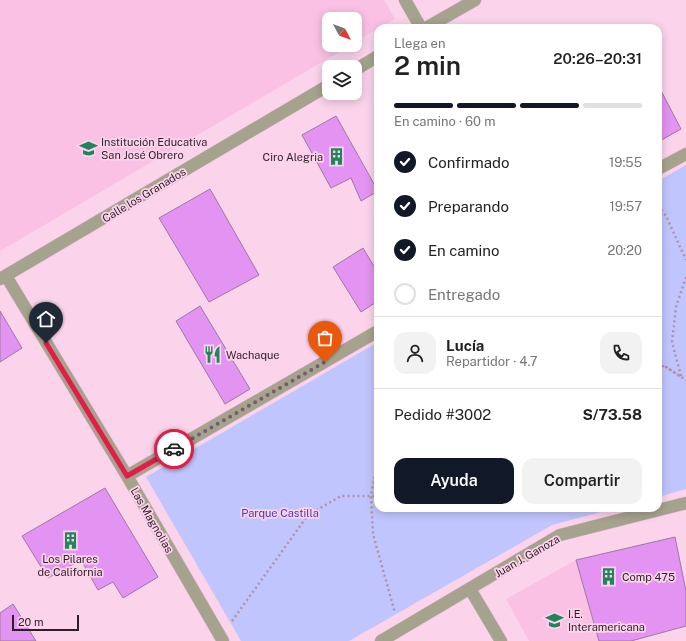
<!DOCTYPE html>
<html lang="es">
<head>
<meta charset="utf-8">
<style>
	:root { --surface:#fff; --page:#f2f2f2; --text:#222; --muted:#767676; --line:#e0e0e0; --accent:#111827 }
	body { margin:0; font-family:"Public Sans",sans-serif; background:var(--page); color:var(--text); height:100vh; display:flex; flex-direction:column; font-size:15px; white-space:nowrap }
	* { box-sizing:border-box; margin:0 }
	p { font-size:13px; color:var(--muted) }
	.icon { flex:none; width:22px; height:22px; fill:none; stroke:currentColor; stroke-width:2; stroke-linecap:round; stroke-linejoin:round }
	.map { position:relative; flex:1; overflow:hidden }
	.side { position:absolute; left:374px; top:24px; width:288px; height:488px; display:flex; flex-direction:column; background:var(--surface); border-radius:12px; box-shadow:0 2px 10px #0003 }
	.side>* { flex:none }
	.needle { width:26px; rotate:131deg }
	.controls { position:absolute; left:322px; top:12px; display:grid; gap:8px }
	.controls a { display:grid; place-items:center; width:40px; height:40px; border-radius:8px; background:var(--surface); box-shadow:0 2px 10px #0003; font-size:20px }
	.scale { position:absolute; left:12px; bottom:10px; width:67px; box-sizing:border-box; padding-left:4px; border:2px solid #2f1d28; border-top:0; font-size:11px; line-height:14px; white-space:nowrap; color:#2f1d28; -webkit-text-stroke:3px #fbd3eb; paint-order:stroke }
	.pin { position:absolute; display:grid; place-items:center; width:34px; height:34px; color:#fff; margin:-41px -17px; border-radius:50% 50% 50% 0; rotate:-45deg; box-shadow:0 0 4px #0007 }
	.pin .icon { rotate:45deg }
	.courier { position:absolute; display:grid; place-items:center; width:40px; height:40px; margin:-20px; border:3px solid #e11d48; border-radius:50%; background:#fff; color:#222; box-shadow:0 1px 5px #0007 }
	.headline em { font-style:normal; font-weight:600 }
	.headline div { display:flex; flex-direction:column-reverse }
	.headline { display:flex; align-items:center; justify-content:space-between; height:68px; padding:0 20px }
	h1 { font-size:26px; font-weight:600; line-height:30px }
	.bar { display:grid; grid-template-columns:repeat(4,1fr); gap:6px 4px; align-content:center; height:48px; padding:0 20px }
	.bar i { height:5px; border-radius:3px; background:var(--line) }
	.bar .on { background:var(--accent) }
	.bar p { grid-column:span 4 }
	.line { display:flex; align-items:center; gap:10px; padding:0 20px; border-top:1px solid var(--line) }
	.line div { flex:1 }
	.round { display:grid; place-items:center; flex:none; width:42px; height:42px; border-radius:12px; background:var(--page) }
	ol { padding:0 20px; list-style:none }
	li { display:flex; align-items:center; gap:12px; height:44px }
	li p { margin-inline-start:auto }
	li .icon { padding:4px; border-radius:50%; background:var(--accent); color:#fff; stroke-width:4 }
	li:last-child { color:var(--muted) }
	li i { width:22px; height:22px; border:2px solid var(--line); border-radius:50% }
	.primary-button { display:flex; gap:8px; margin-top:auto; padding:8px 20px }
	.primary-button a { flex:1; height:46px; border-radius:12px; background:var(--accent); color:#fff; font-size:16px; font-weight:600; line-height:46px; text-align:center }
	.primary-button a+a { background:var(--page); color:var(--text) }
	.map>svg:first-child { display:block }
</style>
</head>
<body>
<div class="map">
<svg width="686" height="641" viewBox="0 0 686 641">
	<rect width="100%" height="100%" fill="#fbd3eb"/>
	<path fill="#fac1e4" d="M0,0H384L395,19L355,42V19H329V45H351L0,251Z
		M576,560L599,641H529L506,599Z"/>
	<path fill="#c1c5fd" d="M686,165V489L658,497V181Z
		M378,342V508H616L552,525L349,641H241L146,477Z"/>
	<path fill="#e393f1" stroke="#9b7aa0" d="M658,85L681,129L658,142Z
		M336,116L378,191L361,201L351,178L331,188L302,135Z
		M210,189L259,275L209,302L159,218Z
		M363,248L378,273V301L361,312L333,267Z
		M200,306L250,389L225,404L176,321Z
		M0,311L22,348L0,362Z
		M105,488L158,577L123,598L113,582L98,590L81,560L48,578L22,536Z
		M675,537L686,591V626L631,641H599L576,560Z
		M13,604L36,641H0V613Z"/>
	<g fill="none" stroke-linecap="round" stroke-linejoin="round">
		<defs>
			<path id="street" d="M405,0L421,28
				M426,28L475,0
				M355,70L378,56
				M658,169L686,154
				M6,276L127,476L223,641
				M0,279L329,85
				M127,476L378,331
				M470,589L501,641
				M381,641L560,535L686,503"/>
		</defs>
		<use href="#street" stroke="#d6b2c8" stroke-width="13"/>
		<path stroke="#b191a5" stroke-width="2.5" stroke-dasharray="2 3" stroke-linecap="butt" d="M658,206L666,216L686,260
			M658,363L666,368
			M680,376L666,367L686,380
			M681,376L672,342L676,307L686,277
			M378,457L371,496L373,534L395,613
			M232,621L308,515L341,496H378"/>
		<use href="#street" stroke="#a5a38d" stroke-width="12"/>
	</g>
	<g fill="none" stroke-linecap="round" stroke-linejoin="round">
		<path stroke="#765d6c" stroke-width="4" stroke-dasharray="0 7.2" d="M174,449L325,362"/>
		<path stroke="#e11d48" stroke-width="5" d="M46,343L127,476L174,449"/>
	</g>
	<defs>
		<symbol id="school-bare" viewBox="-9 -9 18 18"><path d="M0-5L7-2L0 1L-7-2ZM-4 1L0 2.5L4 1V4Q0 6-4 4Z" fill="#22835c" stroke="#fbd3eb" stroke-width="2.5" paint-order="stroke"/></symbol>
		<symbol id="building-bare" viewBox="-9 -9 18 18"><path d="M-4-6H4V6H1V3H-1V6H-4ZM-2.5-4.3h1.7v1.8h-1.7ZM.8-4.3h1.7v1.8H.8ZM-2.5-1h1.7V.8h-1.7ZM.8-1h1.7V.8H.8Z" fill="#22835c" stroke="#fbd3eb" stroke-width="2.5" paint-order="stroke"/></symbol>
		<symbol id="restaurant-bare" viewBox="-9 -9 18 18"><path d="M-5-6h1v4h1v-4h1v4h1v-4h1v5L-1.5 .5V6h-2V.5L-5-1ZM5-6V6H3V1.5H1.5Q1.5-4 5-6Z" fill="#22835c" stroke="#fbd3eb" stroke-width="2.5" paint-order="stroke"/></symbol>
	</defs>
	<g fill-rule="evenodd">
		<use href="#school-bare" x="76" y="136" width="25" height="25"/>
		<use href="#building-bare" x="324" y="144" width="25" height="25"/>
		<use href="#restaurant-bare" x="200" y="342" width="25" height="25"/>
		<use href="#building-bare" x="58" y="528" width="25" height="25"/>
		<use href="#building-bare" x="596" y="564" width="25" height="25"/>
		<use href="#school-bare" x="542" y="608" width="25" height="25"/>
	</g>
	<g text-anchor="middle" stroke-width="3.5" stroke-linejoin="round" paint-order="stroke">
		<g font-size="11" fill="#2f1d28" stroke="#fbd3eb" text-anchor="start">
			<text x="101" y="146">Institución Educativa<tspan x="101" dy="13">San José Obrero</tspan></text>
			<text x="323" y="161" text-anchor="end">Ciro Alegria</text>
			<text x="226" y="359">Wachaque</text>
			<text x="70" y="563" text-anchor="middle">Los Pilares<tspan x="70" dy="13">de California</tspan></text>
			<text x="622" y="581">Comp 475</text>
			<text x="568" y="618">I.E.<tspan x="568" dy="13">Interamericana</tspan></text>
		</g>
		<g font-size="11" fill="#2f1d28" stroke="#fbd3eb">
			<text transform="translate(144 195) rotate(-31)" y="4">Calle los Granados</text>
			<text transform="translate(152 520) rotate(60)" y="4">Las Magnolias</text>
			<text transform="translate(527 556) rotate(-30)" y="4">Juan J. Ganoza</text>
		</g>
		<g font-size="11" fill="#4939b4" stroke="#fbd3eb">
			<text x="280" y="517">Parque Castilla</text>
		</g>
	</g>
</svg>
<div class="controls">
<a><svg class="needle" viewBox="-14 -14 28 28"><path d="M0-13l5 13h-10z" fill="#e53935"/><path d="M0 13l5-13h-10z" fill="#767676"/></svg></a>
<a><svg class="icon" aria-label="layers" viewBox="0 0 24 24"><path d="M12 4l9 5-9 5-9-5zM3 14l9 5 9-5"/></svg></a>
</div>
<div class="scale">20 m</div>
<div class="pin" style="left:325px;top:362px;background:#ea580c"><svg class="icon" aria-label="bag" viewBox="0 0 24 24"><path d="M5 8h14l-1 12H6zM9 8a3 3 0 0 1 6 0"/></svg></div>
<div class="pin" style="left:46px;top:343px;background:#1f2937"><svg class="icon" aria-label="home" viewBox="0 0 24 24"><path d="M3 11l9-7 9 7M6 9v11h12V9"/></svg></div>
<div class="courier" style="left:174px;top:449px"><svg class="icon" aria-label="car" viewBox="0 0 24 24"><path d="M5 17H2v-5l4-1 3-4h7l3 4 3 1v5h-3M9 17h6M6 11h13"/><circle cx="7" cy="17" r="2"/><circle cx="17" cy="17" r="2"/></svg></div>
<section class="side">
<div class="headline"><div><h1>2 min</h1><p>Llega en</p></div><em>20:26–20:31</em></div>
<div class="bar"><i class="on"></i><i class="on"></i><i class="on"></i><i></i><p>En camino · 60 m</p></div>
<ol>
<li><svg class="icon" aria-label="check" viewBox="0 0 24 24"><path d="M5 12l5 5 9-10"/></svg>Confirmado<p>19:55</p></li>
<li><svg class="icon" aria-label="check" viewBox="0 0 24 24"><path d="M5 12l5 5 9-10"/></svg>Preparando<p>19:57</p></li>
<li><svg class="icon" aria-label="check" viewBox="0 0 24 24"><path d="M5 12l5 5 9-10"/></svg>En camino<p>20:20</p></li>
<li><i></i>Entregado</li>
</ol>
<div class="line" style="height:72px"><a class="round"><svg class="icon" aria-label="person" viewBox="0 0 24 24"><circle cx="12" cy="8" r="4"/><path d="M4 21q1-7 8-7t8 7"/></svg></a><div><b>Lucía</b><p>Repartidor · 4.7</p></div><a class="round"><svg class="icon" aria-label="phone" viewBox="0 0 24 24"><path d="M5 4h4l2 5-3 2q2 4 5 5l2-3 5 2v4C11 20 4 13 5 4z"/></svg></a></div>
<div class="line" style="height:52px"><div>Pedido #3002</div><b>S/73.58</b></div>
<div class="primary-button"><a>Ayuda</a><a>Compartir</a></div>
</section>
</div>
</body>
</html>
